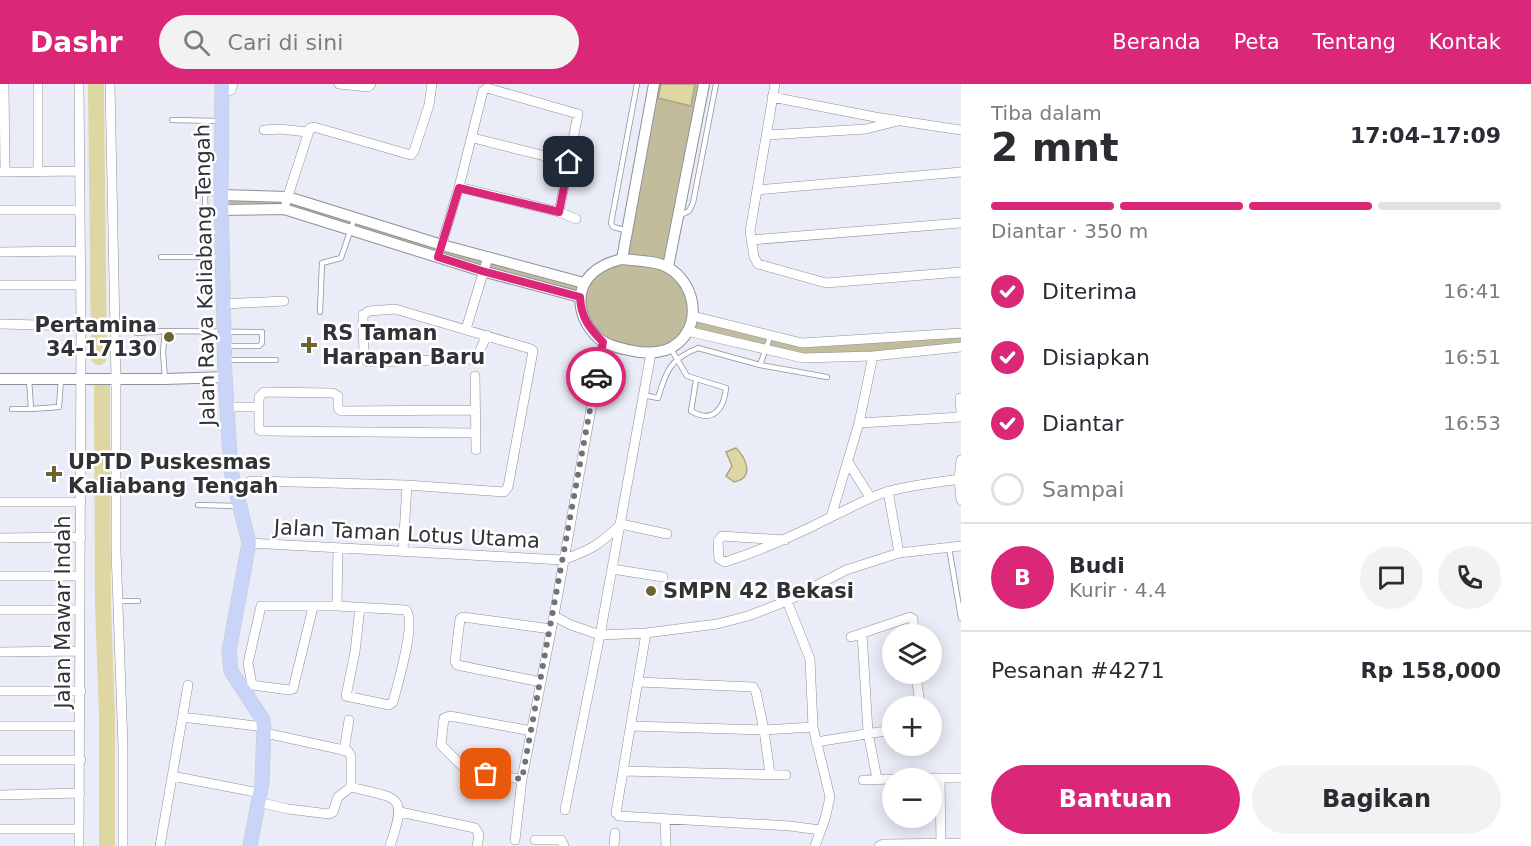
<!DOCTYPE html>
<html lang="id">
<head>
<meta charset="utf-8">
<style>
	:root { --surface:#fff; --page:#f2f2f3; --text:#2b2b33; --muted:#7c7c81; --line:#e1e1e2; --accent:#db2777 }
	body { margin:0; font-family:"DejaVu Sans",sans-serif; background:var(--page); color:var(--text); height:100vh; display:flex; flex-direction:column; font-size:22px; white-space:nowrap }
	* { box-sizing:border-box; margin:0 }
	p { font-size:20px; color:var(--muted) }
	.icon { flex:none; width:33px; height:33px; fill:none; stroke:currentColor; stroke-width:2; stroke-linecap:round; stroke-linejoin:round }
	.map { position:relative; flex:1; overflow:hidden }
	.side { display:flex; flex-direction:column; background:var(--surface); width:570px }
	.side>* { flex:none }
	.fabs { position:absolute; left:882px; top:540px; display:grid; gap:12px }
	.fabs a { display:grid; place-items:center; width:60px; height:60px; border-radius:50%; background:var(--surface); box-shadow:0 3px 15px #0003; font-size:30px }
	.pin { position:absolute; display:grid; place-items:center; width:51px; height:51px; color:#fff; margin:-26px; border-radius:12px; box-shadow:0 3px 9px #0006 }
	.courier { position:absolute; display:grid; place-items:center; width:60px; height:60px; margin:-30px; border:4px solid #db2777; border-radius:50%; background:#fff; color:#222; box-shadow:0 2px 8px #0007 }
	.summary em { font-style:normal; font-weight:600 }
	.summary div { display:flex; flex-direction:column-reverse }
	.summary { display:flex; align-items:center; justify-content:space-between; height:102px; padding:0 30px }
	h1 { font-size:39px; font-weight:600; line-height:45px }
	.bar { display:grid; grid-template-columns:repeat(4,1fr); gap:9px 6px; align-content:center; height:72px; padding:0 30px }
	.bar i { height:8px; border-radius:4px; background:var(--line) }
	.bar .on { background:var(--accent) }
	.bar p { grid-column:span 4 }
	.line { display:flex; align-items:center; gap:15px; padding:0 30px; border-top:2px solid var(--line) }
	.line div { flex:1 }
	.round { display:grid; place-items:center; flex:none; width:63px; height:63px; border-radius:32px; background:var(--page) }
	ol { padding:0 30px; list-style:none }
	li { display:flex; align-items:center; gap:18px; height:66px }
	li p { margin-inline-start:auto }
	li .icon { padding:6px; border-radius:50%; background:var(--accent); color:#fff; stroke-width:4 }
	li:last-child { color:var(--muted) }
	li i { width:33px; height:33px; border:3px solid var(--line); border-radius:50% }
	.action { display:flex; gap:12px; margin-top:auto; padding:12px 30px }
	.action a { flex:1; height:69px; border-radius:36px; background:var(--accent); color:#fff; font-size:24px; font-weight:600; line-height:69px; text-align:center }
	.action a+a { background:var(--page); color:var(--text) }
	header { display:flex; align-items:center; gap:36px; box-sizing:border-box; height:84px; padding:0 30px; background:var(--accent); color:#fff }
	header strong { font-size:28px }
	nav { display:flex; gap:33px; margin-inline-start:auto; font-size:21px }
	.search { width:420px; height:54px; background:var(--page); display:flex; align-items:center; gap:15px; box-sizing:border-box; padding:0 21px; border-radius:33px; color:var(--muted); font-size:22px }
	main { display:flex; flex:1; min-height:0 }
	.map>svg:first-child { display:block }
</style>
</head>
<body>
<header>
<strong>Dashr</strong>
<div class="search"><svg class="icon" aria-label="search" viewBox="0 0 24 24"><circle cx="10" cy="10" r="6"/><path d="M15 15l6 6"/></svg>Cari di sini</div>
<nav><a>Beranda</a><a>Peta</a><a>Tentang</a><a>Kontak</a></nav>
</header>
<main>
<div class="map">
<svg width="961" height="762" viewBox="0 0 961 762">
	<rect width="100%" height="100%" fill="#eaedf7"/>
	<path fill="#c1bc9c" d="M654,0H704L668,183L683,196L693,232L802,259L961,249V263L814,274L687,247L670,264L628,266L595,250L580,213L284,125L221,126V111L288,113L584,199L622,175Z"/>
	<path fill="#ded7a4" stroke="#aaa683" stroke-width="1.5" d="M661,0H695L691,22L658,14Z
		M736,364C746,374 755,394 734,398L726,392L732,382L726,368Z"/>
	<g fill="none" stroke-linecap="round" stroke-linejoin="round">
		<path stroke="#ded7a4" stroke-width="16" d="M96,2L99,273
			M102,299L103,523L107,630V762"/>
		<defs>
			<path id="service" d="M172,36L219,37
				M218,109H208L205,112L206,144L210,148H219
				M679,132L689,127L693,119L716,0
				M625,146L613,143L611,139L637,0
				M161,173H220
				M320,228L322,179L341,174L355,133
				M137,249L165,247
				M671,265L687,292L726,304C724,325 713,340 691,327L696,296
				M227,276H276
				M760,281L770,253
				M165,295L163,268L165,247L262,248V259L259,262H232
				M643,311L658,314C666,287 670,275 698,264L760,281L827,293
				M12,325H31L29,295
				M31,325L59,323L61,295
				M198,421L238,422
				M949,464L961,534
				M117,517H138"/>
			<path id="minor" d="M4,0L5,87
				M79,0L81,242L79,762
				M110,0L116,295V466L123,663V762
				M339,0L368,3L371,0
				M775,0L750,147L754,173L758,180L826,199L961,188
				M222,8L231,6L233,0
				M772,13L875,33L961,46
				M264,46L280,45L307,48
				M767,51L866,45L898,37
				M473,54L569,78
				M38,87V0
				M1,88L80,87
				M459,103L559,128L576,135
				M757,106L961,88
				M286,118L310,44L314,43L411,71L414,67L429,21L432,0
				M0,126H80
				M751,156L961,139
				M0,168L80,167
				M438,173L459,103L483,7L487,4L578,30L559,128
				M0,201H80
				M223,220L284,217
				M693,232L802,259L961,249
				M0,240L81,242
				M466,245L488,173
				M687,247L803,274L873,272L961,263
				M475,292L476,366
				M960,314L961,328
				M227,323H258
				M859,339L961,333
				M476,349L261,347L259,345V313L264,308L333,309L338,312V324L341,327L476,326
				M961,376L959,395L961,416
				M848,378L870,413
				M251,397L407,401L504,408L508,403L533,267L531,265L395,225L369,227L363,231L364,274L368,278L476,275L487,251
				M888,407L899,469
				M0,418H81
				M831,433L859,339L873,272
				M0,454L81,453
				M785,456L722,452L718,457L719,475L725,478C762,466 796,451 831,433C849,425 867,414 886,408C909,401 935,399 959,395
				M249,459L563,476C592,465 598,462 621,440L667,450
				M403,467L407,401
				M612,485L663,493
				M0,492H80
				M787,517L810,575L813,643L830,713L825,735L815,762
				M337,522L338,464
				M313,523L293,605L289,606L252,601L248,579L261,522H337L406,526C417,537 397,602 393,618L389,621L346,612L355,568L360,523
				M0,526H80
				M554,532L571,541L600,551L646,549L717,540L748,532L787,517L846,486L899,469L961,462
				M862,549L868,648L877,695
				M851,553L910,533L913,535L914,550
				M0,568L80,567
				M916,590L920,622
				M541,598L457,581L455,577L460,535L463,533L551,545
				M638,598L753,603L756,608L764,646L770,690
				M0,607H81
				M182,633L264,643
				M0,642H80
				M631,642L764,646L813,643
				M265,649L348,667L351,672V703
				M816,658L892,646
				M344,667L349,636
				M0,676H81
				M623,687L786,691
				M172,692L260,709
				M917,694H961
				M940,694L941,762
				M522,695L468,688L441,661L444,634L450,632L532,647
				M863,696L892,695
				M0,711L80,709
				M258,718L288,725L329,730L333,728L338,713L351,703C399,715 408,709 390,762
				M565,726L600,551L651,269
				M400,728L475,744L479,751L477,762
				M616,729L646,549
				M619,732L790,742L820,746
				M665,735L666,762
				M0,745H79
				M515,756L522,695L554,532L603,258
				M535,756H561L564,762
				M160,762L188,601
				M614,762L615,749
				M879,762L884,760L961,759"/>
			<path id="tertiary" d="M221,111L288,113L442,161L584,199
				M221,126L284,125L482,187L580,213
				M622,175C636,177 654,176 667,183C699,200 704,251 666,266C656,269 649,269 639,268C628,266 614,264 604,258C596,254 587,242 584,234C572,202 592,182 622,175Z
				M622,175L654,0
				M668,183L704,0
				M0,295H165L225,293"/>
			<path id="primary" d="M222,0L221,111L225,293L231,387L249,459L229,567L231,587L263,636L264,643L262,699L250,762"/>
		</defs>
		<use href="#service" stroke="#8d9099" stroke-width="6"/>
		<use href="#minor" stroke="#8d9099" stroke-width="10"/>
		<use href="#tertiary" stroke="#8d9099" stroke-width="12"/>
		<use href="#primary" stroke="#c9cacb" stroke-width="15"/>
		<use href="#service" stroke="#fff" stroke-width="4.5"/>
		<use href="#minor" stroke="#fff" stroke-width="9"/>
		<use href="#tertiary" stroke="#fff" stroke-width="10"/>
		<use href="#primary" stroke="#c8d4f8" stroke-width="14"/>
	</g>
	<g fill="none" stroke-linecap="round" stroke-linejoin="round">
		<path stroke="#72737a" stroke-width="6" stroke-dasharray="0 10.8" d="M486,690L522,695L596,293"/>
		<path stroke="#db2777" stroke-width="8" d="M569,78L559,128L459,104L438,173L482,187L580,213C581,233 589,244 603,258L596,293"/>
	</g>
	<g fill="#6c6531" stroke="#fff" stroke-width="2">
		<circle cx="169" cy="253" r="6"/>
		<path d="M306 252h6v6h6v6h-6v6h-6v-6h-6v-6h6z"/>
		<path d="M51 381h6v6h6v6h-6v6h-6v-6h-6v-6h6z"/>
		<circle cx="651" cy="507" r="6"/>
	</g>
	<g text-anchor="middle" stroke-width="5" stroke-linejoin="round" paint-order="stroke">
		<g font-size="21" fill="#313236" stroke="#fff">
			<text transform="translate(205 191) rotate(-91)" y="7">Jalan Raya Kaliabang Tengah</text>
			<text transform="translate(407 450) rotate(3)" y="7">Jalan Taman Lotus Utama</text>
			<text transform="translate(63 528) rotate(-90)" y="7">Jalan Mawar Indah</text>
		</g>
		<g font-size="21" font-weight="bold" fill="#313236" stroke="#fff" text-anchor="start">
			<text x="157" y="248" text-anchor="end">Pertamina<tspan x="157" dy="24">34-17130</tspan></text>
			<text x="322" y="256">RS Taman<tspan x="322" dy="24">Harapan Baru</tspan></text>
			<text x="68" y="385">UPTD Puskesmas<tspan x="68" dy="24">Kaliabang Tengah</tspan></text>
			<text x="663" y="514">SMPN 42 Bekasi</text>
		</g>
	</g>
</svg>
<div class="fabs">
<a><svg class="icon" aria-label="layers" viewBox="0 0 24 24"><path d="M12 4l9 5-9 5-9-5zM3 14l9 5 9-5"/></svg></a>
<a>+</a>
<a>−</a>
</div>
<div class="pin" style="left:486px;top:690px;background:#ea580c"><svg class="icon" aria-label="bag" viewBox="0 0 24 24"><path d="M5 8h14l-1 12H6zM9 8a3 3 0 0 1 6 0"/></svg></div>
<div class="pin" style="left:569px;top:78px;background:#1f2937"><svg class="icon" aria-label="home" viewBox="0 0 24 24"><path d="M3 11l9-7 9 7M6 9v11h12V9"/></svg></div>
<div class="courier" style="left:596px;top:293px"><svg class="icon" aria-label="car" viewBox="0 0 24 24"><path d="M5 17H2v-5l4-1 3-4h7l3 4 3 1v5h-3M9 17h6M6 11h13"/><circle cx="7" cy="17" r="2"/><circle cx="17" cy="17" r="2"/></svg></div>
</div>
<section class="side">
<div class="summary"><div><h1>2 mnt</h1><p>Tiba dalam</p></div><em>17:04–17:09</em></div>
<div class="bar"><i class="on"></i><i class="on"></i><i class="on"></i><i></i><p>Diantar · 350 m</p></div>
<ol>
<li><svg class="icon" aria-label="check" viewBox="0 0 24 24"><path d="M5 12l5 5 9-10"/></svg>Diterima<p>16:41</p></li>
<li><svg class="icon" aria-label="check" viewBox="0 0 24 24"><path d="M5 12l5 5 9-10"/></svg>Disiapkan<p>16:51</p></li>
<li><svg class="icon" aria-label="check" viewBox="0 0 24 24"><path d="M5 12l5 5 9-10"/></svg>Diantar<p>16:53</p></li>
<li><i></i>Sampai</li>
</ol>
<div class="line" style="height:108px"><b class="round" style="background:var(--accent);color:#fff">B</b><div><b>Budi</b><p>Kurir · 4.4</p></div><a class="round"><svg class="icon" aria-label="chat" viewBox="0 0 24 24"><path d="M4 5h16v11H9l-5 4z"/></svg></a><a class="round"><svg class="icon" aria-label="phone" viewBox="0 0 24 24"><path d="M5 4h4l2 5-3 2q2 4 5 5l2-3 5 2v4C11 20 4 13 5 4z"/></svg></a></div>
<div class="line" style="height:78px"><div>Pesanan #4271</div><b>Rp 158,000</b></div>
<div class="action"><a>Bantuan</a><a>Bagikan</a></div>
</section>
</main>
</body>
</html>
